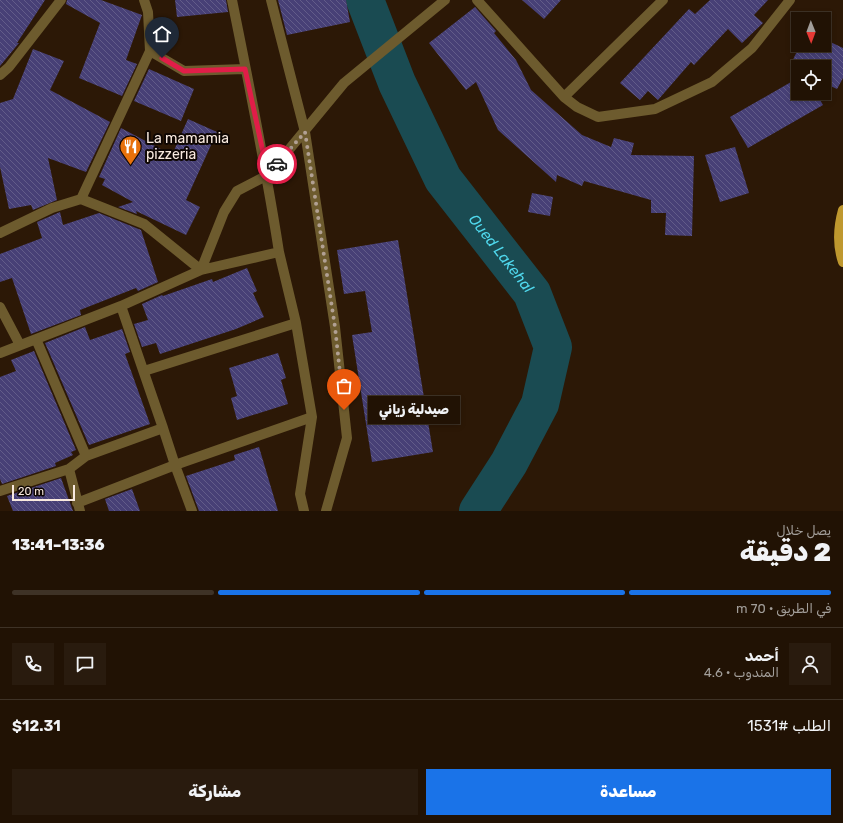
<!DOCTYPE html>
<html lang="ar">
<head>
<meta charset="utf-8">
<style>
	:root { --surface:#211204; --page:#291b0e; --text:#f1f3f6; --muted:#a29e9a; --line:#3e3226; --accent:#1a73e8 }
	body { margin:0; font-family:Rubik,"Noto Naskh Arabic",sans-serif; background:var(--page); color:var(--text); direction:rtl; height:100vh; display:flex; flex-direction:column; font-size:15px; white-space:nowrap }
	* { box-sizing:border-box; margin:0 }
	p { font-size:13px; color:var(--muted) }
	.icon { flex:none; width:22px; height:22px; fill:none; stroke:currentColor; stroke-width:2; stroke-linecap:round; stroke-linejoin:round }
	.map { position:relative; height:511px; overflow:hidden; direction:ltr }
	.sheet { display:flex; flex-direction:column; background:var(--surface); flex:1 }
	.sheet>* { flex:none }
	.needle { width:26px; rotate:179deg }
	.tools { position:absolute; left:791px; top:12px; display:grid; gap:8px }
	.tools a { display:grid; place-items:center; width:40px; height:40px; border-radius:0px; background:var(--surface); box-shadow:0 2px 6px #0003,0 0 0 1px var(--line); font-size:20px }
	.scale { position:absolute; left:12px; bottom:10px; width:63px; box-sizing:border-box; padding-left:4px; border:2px solid #f9eadf; border-top:0; font-size:11px; line-height:14px; white-space:nowrap; color:#f9eadf; -webkit-text-stroke:3px #0e0602; paint-order:stroke }
	.pin { position:absolute; display:grid; place-items:center; width:34px; height:34px; color:#fff; margin:-41px -17px; border-radius:50% 50% 50% 0; rotate:-45deg; box-shadow:0 0 4px #0007 }
	.pin .icon { rotate:45deg }
	.courier { position:absolute; display:grid; place-items:center; width:40px; height:40px; margin:-20px; border:3px solid #e11d48; border-radius:50%; background:#fff; color:#222; box-shadow:0 1px 5px #0007 }
	.bubble { position:absolute; height:28px; border-radius:0px; background:var(--surface); box-shadow:0 2px 6px #0003,0 0 0 1px var(--line); font-size:13px; font-weight:800; line-height:28px; text-align:center; direction:rtl }
	.overview em { font-style:normal; font-weight:800 }
	.overview div { display:flex; flex-direction:column-reverse }
	.overview { display:flex; align-items:center; justify-content:space-between; height:68px; padding:0 12px }
	h1 { font-size:26px; font-weight:800; line-height:30px }
	.bar { display:grid; grid-template-columns:repeat(4,1fr); gap:6px 4px; align-content:center; height:48px; padding:0 12px }
	.bar i { height:5px; border-radius:3px; background:var(--line) }
	.bar .on { background:var(--accent) }
	.bar p { grid-column:span 4 }
	.line { display:flex; align-items:center; gap:10px; padding:0 12px; border-top:1px solid var(--line) }
	.line div { flex:1 }
	.round { display:grid; place-items:center; flex:none; width:42px; height:42px; border-radius:0px; background:var(--page) }
	.cta { display:flex; gap:8px; margin-top:auto; padding:8px 12px }
	.cta a { flex:1; height:46px; border-radius:0px; background:var(--accent); color:#fff; font-size:16px; font-weight:800; line-height:46px; text-align:center }
	.cta a+a { background:var(--page); color:var(--text) }
	.map>svg:first-child { display:block }
</style>
</head>
<body>
<div class="map">
<svg width="843" height="511" viewBox="0 0 843 511">
	<defs>
		<pattern id="building-back-hatch" width="6" height="6" patternUnits="userSpaceOnUse"><rect width="6" height="6" fill="#474076"/><path d="M-1 5l2 2M0 0l6 6M5-1l2 2" fill="none" stroke="#625c89"/></pattern>
	</defs>
	<rect width="100%" height="100%" fill="#2c1806"/>
	<g fill="none" stroke-linecap="round" stroke-linejoin="round">
		<path stroke="#1a4b52" stroke-width="38" id="s1" d="M365,0L397,83L443,179L532,293L553,347L540,404L509,463L478,511"/>
	</g>
	<path fill="url(#building-back-hatch)" d="M0,0H45L17,43H19L0,66Z
		M67,0H101L142,15L126,60L137,64L122,96L79,78L100,23L66,4Z
		M175,0H226L228,12L177,17Z
		M278,0H346L350,22L287,35Z
		M522,0H561L544,19Z
		M710,0H768L754,15L763,23L742,43L728,29L694,65L691,62L658,100L648,91L640,100L620,83L689,9L695,14Z
		M475,7L496,31L494,33L516,60L531,90L582,135L611,147L614,138L634,143L631,155L694,156L692,236L665,235L666,213H651V200L584,181L582,186L557,175L556,182L498,130L476,82L466,90L429,43Z
		M824,39L843,48V78L837,89L824,83V67H798V70L790,66L800,45H824Z
		M33,49L64,61L50,90L110,122L86,172L48,158L57,200L33,210L31,205L9,209L0,167V103L13,99Z
		M149,69L194,89L181,121L134,101Z
		M798,78V93H816L823,105L748,148L730,117Z
		M188,119L217,132L186,200L200,207L186,235L136,211L137,214L118,207L133,202L102,185L105,179L99,177L121,128L172,155Z
		M735,147L749,193L720,202L705,155Z
		M532,193L553,197L550,216L528,212Z
		M60,212L63,225L99,213L141,230L158,282L138,291L136,288L80,310L81,315L31,334L12,278L0,282V254L42,238L37,222Z
		M398,240L433,452L372,462L352,335L372,332L365,291L344,294L337,250Z
		M247,268L257,291L253,293L264,317L236,329L160,354L156,343L142,347L134,324L148,320L142,304L162,295L163,296L212,279L213,282Z
		M85,327L90,340L122,329L130,352L125,354L150,424L89,445L45,343Z
		M34,351L76,450L71,452L73,455L55,463L56,466L2,484L0,479V377L16,371L11,360Z
		M278,353L286,378L281,380L288,404L237,420L231,398L237,396L229,368Z
		M259,447L278,511H199L186,476L235,460L234,455Z
		M61,478L73,511H13L7,496Z
		M132,489L140,511H109L105,499Z"/>
	<g fill="none" stroke-linecap="round" stroke-linejoin="round">
		<path stroke="#6d5b2e" stroke-width="10" d="M232,0C249,84 266,167 279,252
			M271,0L305,132L335,327L347,438L326,511
			M477,0L564,97L577,107L598,117L655,109L712,82L752,48L790,0
			M150,51L184,71L245,69
			M0,75L9,67L61,0
			M564,97L663,0
			M81,199L144,224L201,270L224,212L237,191L268,175L344,83L445,0
			M0,233L52,208L81,199L150,51L148,12L144,0
			M121,306L163,428
			M0,307L20,345
			M36,339L86,456
			M0,353L121,306L201,270L279,252L296,323L312,417L300,494L304,511
			M144,371L296,323
			M69,469L80,511
			M0,491L69,469L86,456L163,428L175,465L312,417
			M77,503L175,465L192,511"/>
		<path stroke="#bf982e" stroke-width="10" d="M843,210C838,228 837,244 843,262"/>
	</g>
	<g fill="none" stroke-linecap="round" stroke-linejoin="round">
		<path stroke="#b1a093" stroke-width="4" stroke-dasharray="0 7.2" d="M277,164L305,132L335,327L344,410"/>
		<path stroke="#e11d48" stroke-width="5" d="M162,58L184,71L245,69L268,175L277,164"/>
	</g>
	<defs>
		<symbol id="restaurant-pin" viewBox="-11 -11 22 30"><path d="M0 17L-7.5 6A9.5 9.5 0 1 1 7.5 6Z" fill="#e8710a" stroke="#0e0602"/><path d="M-5-6h1v4h1v-4h1v4h1v-4h1v5L-1.5 .5V6h-2V.5L-5-1ZM5-6V6H3V1.5H1.5Q1.5-4 5-6Z" fill="#fff"/></symbol>
	</defs>
	<g fill-rule="evenodd">
		<use href="#restaurant-pin" x="118" y="134" width="25" height="34"/>
	</g>
	<g text-anchor="middle" stroke-width="4" stroke-linejoin="round" paint-order="stroke">
		<g font-size="14" fill="#f9eadf" stroke="#0e0602" text-anchor="start">
			<text x="146" y="143">La mamamia<tspan x="146" dy="16">pizzeria</tspan></text>
		</g>
		<g font-size="15" font-style="italic" fill="#50d8ed" stroke="#0e0602">
			<text dy="5" stroke="none"><textPath href="#s1" startOffset="290">Oued Lakehal</textPath></text>
		</g>
	</g>
</svg>
<div class="tools">
<a><svg class="needle" viewBox="-14 -14 28 28"><path d="M0-13l5 13h-10z" fill="#e53935"/><path d="M0 13l5-13h-10z" fill="#a29e9a"/></svg></a>
<a><svg class="icon" aria-label="locate" viewBox="0 0 24 24"><circle cx="12" cy="12" r="6"/><path d="M12 2v4M12 18v4M2 12h4M18 12h4"/></svg></a>
</div>
<div class="scale">20 m</div>
<div class="pin" style="left:344px;top:410px;background:#ea580c"><svg class="icon" aria-label="bag" viewBox="0 0 24 24"><path d="M5 8h14l-1 12H6zM9 8a3 3 0 0 1 6 0"/></svg></div>
<div class="pin" style="left:162px;top:58px;background:#1f2937"><svg class="icon" aria-label="home" viewBox="0 0 24 24"><path d="M3 11l9-7 9 7M6 9v11h12V9"/></svg></div>
<div class="courier" style="left:277px;top:164px"><svg class="icon" aria-label="car" viewBox="0 0 24 24"><path d="M5 17H2v-5l4-1 3-4h7l3 4 3 1v5h-3M9 17h6M6 11h13"/><circle cx="7" cy="17" r="2"/><circle cx="17" cy="17" r="2"/></svg></div>
<div class="bubble" style="left:368px;top:396px;width:92px">صيدلية زياني</div>
</div>
<section class="sheet">
<div class="overview"><div><h1>2 دقيقة</h1><p>يصل خلال</p></div><em>13:36–13:41</em></div>
<div class="bar"><i class="on"></i><i class="on"></i><i class="on"></i><i></i><p>في الطريق · 70 m</p></div>
<div class="line" style="height:72px"><a class="round"><svg class="icon" aria-label="person" viewBox="0 0 24 24"><circle cx="12" cy="8" r="4"/><path d="M4 21q1-7 8-7t8 7"/></svg></a><div><b>أحمد</b><p>المندوب · 4.6</p></div><a class="round"><svg class="icon" aria-label="chat" viewBox="0 0 24 24"><path d="M4 5h16v11H9l-5 4z"/></svg></a><a class="round"><svg class="icon" aria-label="phone" viewBox="0 0 24 24"><path d="M5 4h4l2 5-3 2q2 4 5 5l2-3 5 2v4C11 20 4 13 5 4z"/></svg></a></div>
<div class="line" style="height:52px"><div>الطلب #1531</div><b>$12.31</b></div>
<div class="cta"><a>مساعدة</a><a>مشاركة</a></div>
</section>
</body>
</html>
